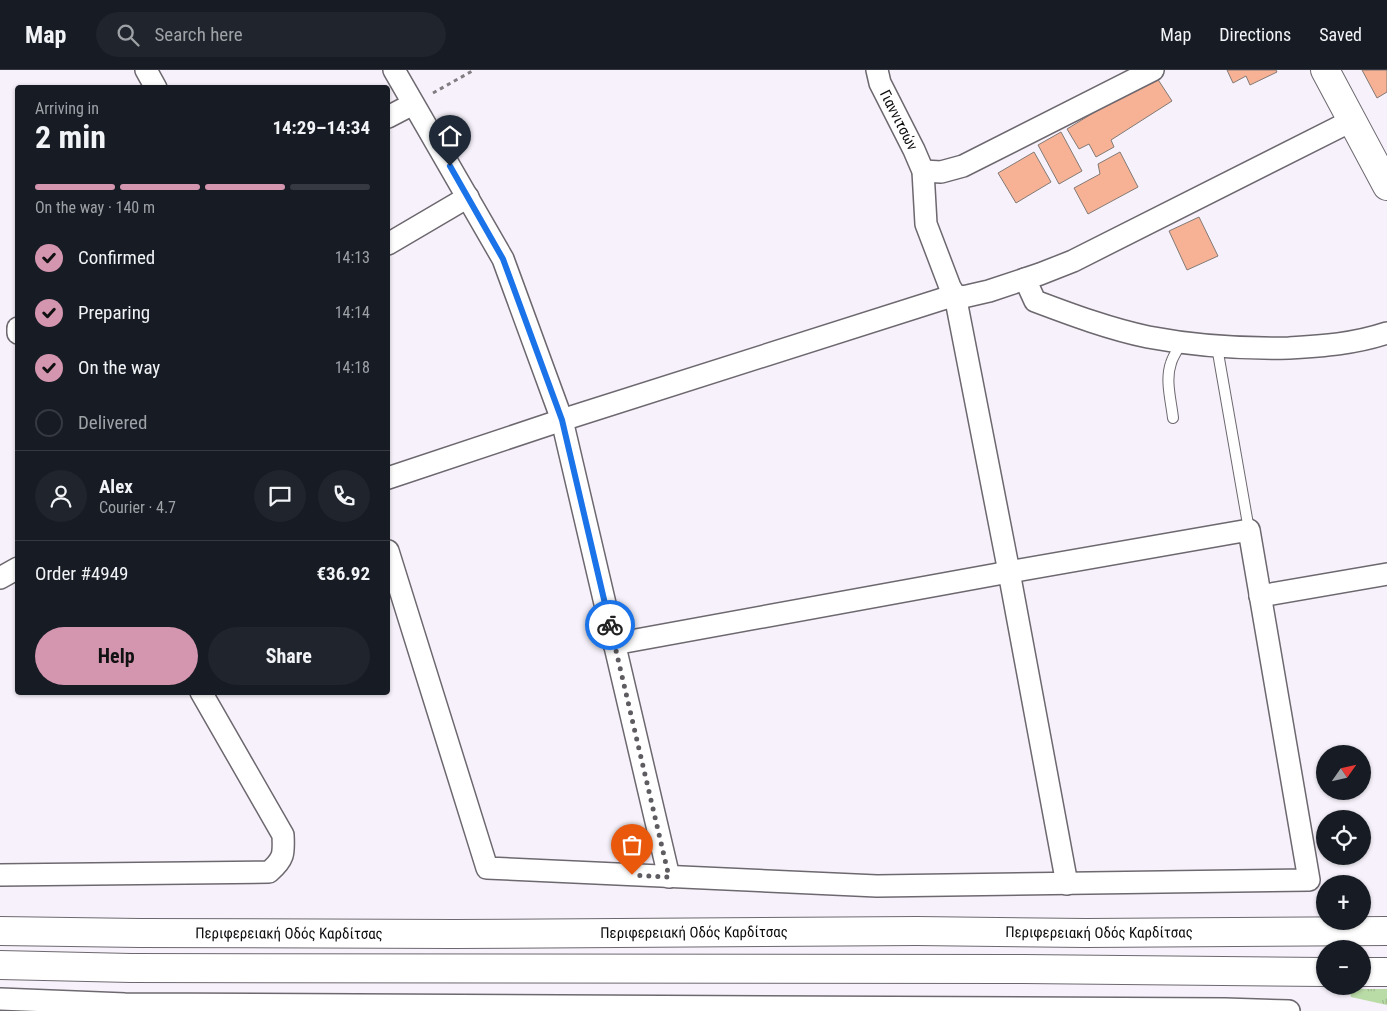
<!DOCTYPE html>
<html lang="en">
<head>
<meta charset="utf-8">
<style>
	:root { --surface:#171b24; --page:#20242c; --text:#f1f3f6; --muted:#9ea1a6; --line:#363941; --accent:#d495af }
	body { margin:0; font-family:"Roboto Condensed",sans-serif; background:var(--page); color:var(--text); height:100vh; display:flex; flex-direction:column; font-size:19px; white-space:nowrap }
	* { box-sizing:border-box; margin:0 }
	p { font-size:16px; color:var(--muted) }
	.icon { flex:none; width:28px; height:28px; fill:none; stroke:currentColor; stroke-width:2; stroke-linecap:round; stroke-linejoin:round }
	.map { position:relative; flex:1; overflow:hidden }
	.drawer { position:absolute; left:15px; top:15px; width:375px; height:610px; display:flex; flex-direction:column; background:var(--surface); border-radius:5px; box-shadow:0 1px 4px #0004 }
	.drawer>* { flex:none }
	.needle { width:32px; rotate:56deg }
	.buttons { position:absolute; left:1316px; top:675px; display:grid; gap:10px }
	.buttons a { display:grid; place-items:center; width:55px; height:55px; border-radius:50%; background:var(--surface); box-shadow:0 1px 4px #0004; font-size:25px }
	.pin { position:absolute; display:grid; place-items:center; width:42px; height:42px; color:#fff; margin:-51px -21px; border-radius:50% 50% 50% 0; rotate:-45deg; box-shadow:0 0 5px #0007 }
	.pin .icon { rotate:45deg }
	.courier { position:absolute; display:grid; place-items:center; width:50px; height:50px; margin:-25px; border:4px solid #1a73e8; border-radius:50%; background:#fff; color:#222; box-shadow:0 1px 6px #0007 }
	.overview em { font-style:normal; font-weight:700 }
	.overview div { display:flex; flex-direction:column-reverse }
	.overview { display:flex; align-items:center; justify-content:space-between; height:85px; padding:0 20px }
	h1 { font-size:32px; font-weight:700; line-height:38px }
	.bar { display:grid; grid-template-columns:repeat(4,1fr); gap:8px 5px; align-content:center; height:60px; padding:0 20px }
	.bar i { height:6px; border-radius:4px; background:var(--line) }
	.bar .selected { background:var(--accent) }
	.bar p { grid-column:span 4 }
	.line { display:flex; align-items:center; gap:12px; padding:0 20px; border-top:1px solid var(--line) }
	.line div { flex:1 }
	.round { display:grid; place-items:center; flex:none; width:52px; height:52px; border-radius:26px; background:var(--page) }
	ol { padding:0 20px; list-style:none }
	li { display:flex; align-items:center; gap:15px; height:55px }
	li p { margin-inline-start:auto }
	li .icon { padding:5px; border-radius:50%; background:var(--accent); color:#111; stroke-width:4 }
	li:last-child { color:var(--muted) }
	li i { width:28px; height:28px; border:2px solid var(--line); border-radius:50% }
	.primary-button { display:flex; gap:10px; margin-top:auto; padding:10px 20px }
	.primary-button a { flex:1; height:58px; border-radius:30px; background:var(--accent); color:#111; font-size:20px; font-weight:700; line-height:58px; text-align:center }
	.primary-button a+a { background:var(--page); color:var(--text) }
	header { display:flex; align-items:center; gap:30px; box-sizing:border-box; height:70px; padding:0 25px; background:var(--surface); border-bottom:1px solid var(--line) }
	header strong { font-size:24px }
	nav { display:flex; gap:28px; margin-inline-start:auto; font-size:18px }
	.search { width:350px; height:45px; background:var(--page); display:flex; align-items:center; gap:12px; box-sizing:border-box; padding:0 18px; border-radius:28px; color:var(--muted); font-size:19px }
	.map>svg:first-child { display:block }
</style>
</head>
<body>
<header>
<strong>Map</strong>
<div class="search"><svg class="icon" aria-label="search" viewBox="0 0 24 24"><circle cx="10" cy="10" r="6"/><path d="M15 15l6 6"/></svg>Search here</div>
<nav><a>Map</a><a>Directions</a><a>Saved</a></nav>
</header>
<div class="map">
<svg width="1387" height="941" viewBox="0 0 1387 941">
	<defs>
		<pattern id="park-tufts" width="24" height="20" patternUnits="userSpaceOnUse" patternTransform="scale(1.25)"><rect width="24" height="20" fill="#b9dba6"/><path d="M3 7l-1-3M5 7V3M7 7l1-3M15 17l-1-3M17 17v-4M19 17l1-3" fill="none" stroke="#9ebb8e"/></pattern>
	</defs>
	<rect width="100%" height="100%" fill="#f6f1fa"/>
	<path fill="url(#park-tufts)" d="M1349,919H1387V935L1351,927Z"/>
	<path fill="#f7b296" stroke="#837a76" d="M1227,0H1276L1277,2L1250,15L1246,6L1233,13Z
		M1362,0H1387V22L1377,28Z
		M1155,5L1172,31L1111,70L1114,77L1096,87L1089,74L1079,79L1067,59Z
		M1061,62L1082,101L1059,114L1038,75Z
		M1034,82L1051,112L1016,133L998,103Z
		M1120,82L1138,117L1088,144L1074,118L1100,104L1098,94Z
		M1199,147L1218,186L1187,200L1169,161Z"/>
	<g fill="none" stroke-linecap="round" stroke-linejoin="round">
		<defs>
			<path id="lane" d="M1217,277L1249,460
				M1173,348C1171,330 1165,310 1171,293C1173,286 1178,279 1182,272"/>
			<g id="street">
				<path d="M146,0L156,18"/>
				<path d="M394,0L503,189L562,350L669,807"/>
				<path id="s1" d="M877,0L880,13L914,80L923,101L926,154L950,217L955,225L963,227L989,221L1040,204L1073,191L1351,51"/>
				<path d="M388,47L413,34"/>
				<path d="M923,101L941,102L963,96L1153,0"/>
				<path d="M388,174L468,127"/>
				<path d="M1025,209L1035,231C1072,245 1110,259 1148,267C1195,276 1242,279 1289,278C1323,276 1354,274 1387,263"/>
				<path d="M18,258V263"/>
				<path d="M388,408L562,350L955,225L1009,502L1249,460L1309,810L877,816L487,798L388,481"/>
				<path d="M0,508L18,498"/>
				<path d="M1260,526L1387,504"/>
				<path d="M614,574L1009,502L1067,814"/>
				<path d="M0,805L269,802C284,789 284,784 283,765L201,622"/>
				<path d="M0,929L125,934L1225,939L1289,941"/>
			</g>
			<path id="secondary" d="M1325,0L1387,116"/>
			<g id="primary">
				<path id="s2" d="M0,861L140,863L454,864L917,861L1086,863L1387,861"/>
				<path d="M0,895L131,898L1023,899L1325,902"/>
				<path d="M1362,902H1387"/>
			</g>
		</defs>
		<use href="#lane" stroke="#6d686f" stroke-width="12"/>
		<use href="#street" stroke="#6d686f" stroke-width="24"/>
		<use href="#secondary" stroke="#6d686f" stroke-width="30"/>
		<use href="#primary" stroke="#6d686f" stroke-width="30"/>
		<path stroke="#807c82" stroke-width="3" stroke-dasharray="4 4" stroke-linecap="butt" d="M433,23L474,0"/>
		<use href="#lane" stroke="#fff" stroke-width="10"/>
		<use href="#street" stroke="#fff" stroke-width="21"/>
		<use href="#secondary" stroke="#fff" stroke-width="28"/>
		<use href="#primary" stroke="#fff" stroke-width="28"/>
	</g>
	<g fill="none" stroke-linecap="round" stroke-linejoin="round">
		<path stroke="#5f5c61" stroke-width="5" stroke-dasharray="0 9" d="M610,555L669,807L632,805"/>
		<path stroke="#1a73e8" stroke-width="6" d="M450,96L503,189L562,350L610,555"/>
	</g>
	<g text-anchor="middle" stroke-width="4" stroke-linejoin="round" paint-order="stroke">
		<g font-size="15" fill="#0d0b0e" stroke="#f6f1fa">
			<text dy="5" stroke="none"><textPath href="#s1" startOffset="55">Γιαννιτσών</textPath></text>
			<text dy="5" stroke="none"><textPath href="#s2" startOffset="694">Περιφερειακή Οδός Καρδίτσας</textPath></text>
			<text dy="5" stroke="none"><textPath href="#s2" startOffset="1099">Περιφερειακή Οδός Καρδίτσας</textPath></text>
			<text dy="5" stroke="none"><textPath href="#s2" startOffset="289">Περιφερειακή Οδός Καρδίτσας</textPath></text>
		</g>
	</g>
</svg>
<div class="buttons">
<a><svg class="needle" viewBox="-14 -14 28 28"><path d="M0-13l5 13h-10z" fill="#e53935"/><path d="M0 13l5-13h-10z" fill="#9ea1a6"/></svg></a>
<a><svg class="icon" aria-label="locate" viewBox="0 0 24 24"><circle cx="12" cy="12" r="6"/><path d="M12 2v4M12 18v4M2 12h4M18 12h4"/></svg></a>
<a>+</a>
<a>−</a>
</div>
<div class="pin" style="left:632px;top:805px;background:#ea580c"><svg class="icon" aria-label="bag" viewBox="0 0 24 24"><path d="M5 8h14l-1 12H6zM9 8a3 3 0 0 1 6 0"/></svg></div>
<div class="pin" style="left:450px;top:96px;background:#1f2937"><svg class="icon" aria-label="home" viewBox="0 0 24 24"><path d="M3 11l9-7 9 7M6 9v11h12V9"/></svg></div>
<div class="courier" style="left:610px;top:555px"><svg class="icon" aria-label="bike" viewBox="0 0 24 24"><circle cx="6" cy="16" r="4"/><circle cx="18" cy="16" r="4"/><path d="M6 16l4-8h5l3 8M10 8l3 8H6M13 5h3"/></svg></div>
<section class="drawer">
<div class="overview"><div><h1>2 min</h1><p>Arriving in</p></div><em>14:29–14:34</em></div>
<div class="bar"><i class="selected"></i><i class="selected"></i><i class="selected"></i><i></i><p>On the way · 140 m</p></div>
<ol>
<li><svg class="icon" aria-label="check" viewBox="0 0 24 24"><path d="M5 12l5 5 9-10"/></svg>Confirmed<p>14:13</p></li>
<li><svg class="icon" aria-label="check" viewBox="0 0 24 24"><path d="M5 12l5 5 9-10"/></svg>Preparing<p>14:14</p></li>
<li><svg class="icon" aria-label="check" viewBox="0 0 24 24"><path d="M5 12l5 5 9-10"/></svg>On the way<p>14:18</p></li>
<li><i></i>Delivered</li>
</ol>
<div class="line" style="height:90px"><a class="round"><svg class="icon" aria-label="person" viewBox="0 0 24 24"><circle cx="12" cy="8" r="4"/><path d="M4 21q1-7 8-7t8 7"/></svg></a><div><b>Alex</b><p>Courier · 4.7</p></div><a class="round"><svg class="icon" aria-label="chat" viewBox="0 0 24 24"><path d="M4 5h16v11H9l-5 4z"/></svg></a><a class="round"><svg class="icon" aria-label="phone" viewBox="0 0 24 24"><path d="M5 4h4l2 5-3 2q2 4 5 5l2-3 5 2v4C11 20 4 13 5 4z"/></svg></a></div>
<div class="line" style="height:65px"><div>Order #4949</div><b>€36.92</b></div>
<div class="primary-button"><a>Help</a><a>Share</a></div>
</section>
</div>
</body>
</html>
